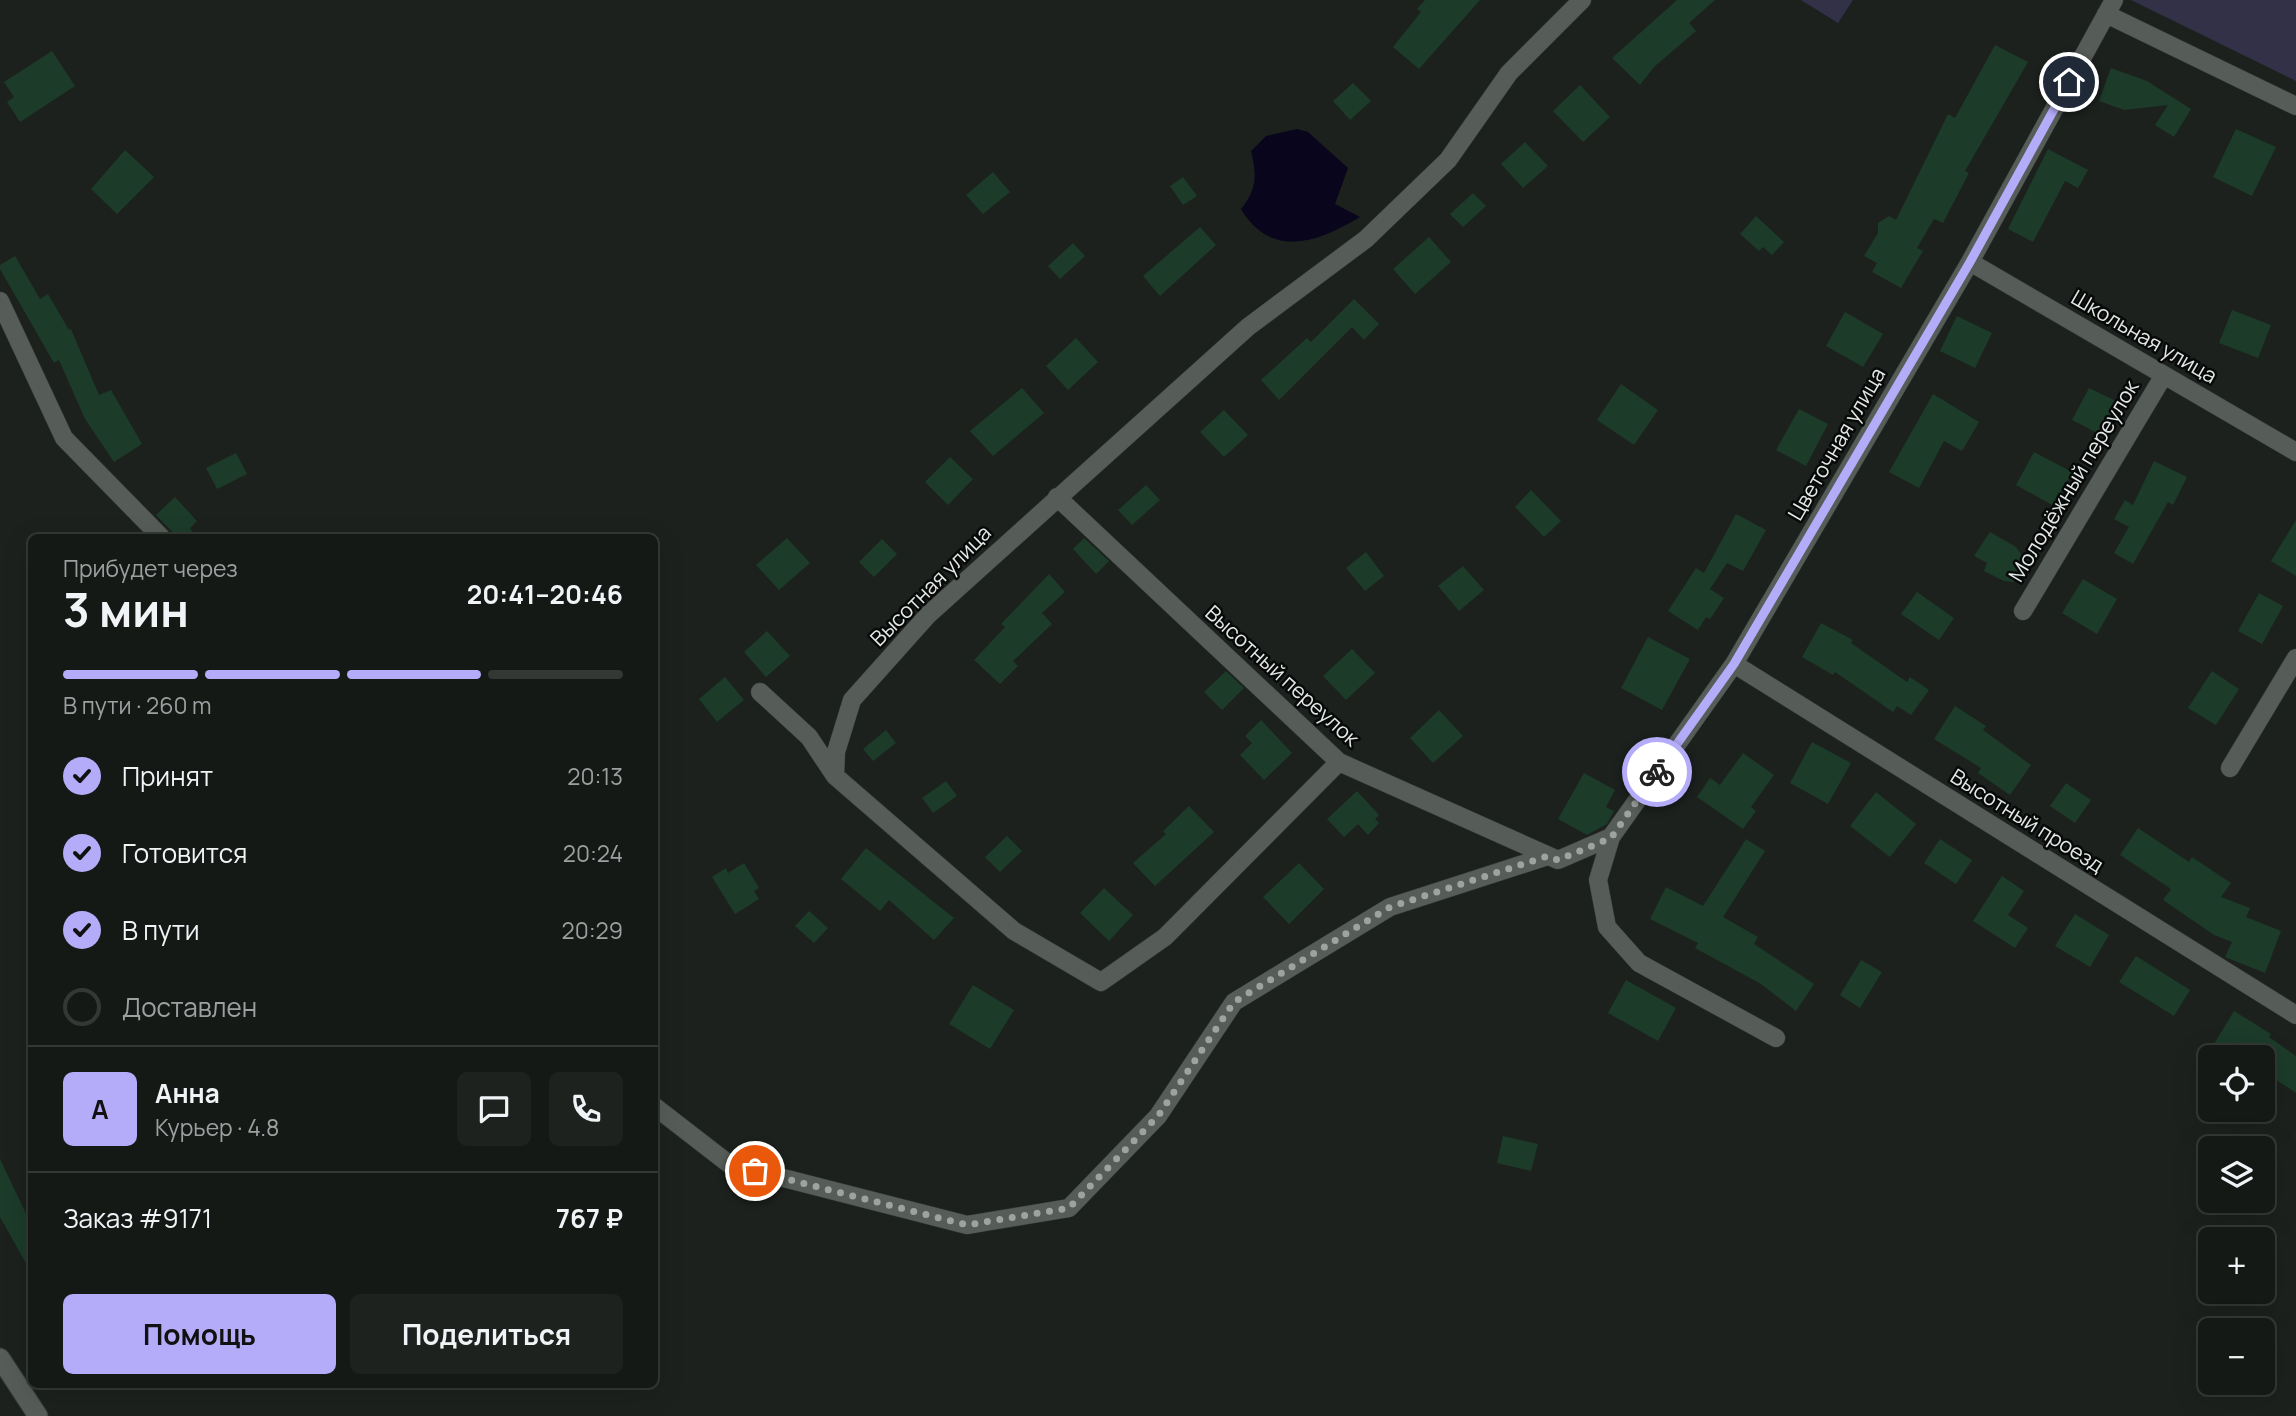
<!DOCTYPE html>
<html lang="ru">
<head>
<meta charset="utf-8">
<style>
	:root { --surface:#151916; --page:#1e221f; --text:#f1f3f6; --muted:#9da0a1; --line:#343835; --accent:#b5acf9 }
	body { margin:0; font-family:Manrope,sans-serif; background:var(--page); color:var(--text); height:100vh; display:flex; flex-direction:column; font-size:26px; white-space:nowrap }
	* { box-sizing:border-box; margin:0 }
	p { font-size:23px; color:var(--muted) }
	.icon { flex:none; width:38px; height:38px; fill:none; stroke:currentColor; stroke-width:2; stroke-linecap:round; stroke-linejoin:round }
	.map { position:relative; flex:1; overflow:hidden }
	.panel { position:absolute; left:28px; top:534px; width:630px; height:854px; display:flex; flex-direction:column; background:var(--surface); border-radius:10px; box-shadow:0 7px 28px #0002,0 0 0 2px var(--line) }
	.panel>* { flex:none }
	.controls { position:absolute; left:2198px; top:1045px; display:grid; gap:14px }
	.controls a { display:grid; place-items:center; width:77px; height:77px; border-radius:10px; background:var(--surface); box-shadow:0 7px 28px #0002,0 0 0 2px var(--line); font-size:35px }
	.pin { position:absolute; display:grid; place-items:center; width:60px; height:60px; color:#fff; margin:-30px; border:4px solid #fff; border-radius:50%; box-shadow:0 2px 7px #0007 }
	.courier { position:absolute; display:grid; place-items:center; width:70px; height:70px; margin:-35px; border:5px solid #b5acf9; border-radius:50%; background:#fff; color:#222; box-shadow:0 2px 9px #0007 }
	.overview em { font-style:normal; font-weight:700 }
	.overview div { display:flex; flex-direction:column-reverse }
	.overview { display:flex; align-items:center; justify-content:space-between; height:119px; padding:0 35px }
	h1 { font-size:46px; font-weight:700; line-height:52px }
	.bar { display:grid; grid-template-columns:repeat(4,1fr); gap:10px 7px; align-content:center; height:84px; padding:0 35px }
	.bar i { height:9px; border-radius:5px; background:var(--line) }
	.bar .on { background:var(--accent) }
	.bar p { grid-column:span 4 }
	.line { display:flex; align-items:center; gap:18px; padding:0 35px; border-top:2px solid var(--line) }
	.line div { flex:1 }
	.round { display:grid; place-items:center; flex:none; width:74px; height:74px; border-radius:10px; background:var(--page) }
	ol { padding:0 35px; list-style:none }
	li { display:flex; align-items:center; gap:21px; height:77px }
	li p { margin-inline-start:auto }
	li .icon { padding:7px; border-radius:50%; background:var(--accent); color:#111; stroke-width:4 }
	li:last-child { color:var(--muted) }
	li i { width:38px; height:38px; border:4px solid var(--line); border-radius:50% }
	.button { display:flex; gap:14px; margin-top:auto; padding:14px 35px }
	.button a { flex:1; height:80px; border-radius:10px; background:var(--accent); color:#111; font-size:28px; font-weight:700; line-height:80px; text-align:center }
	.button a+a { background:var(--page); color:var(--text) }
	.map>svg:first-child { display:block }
</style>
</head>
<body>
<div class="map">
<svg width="2296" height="1416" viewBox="0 0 2296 1416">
	<rect width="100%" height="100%" fill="#1c211e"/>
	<path fill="#333148" d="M1801,0H1853L1838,23Z
		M2131,0H2296V81Z"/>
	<path fill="#09051c" d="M1297,129L1308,132L1348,168L1335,204L1360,217C1317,243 1271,259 1241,209C1257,189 1257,175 1251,151L1266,136Z"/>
	<path fill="#1c3b29" d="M1425,0H1480L1419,69L1393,47L1421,12L1417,9Z
		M1677,0H1715L1689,23L1696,31L1654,67L1640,85L1612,58Z
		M1995,45L2028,62L1965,171L1969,173L1943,223L1934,219L1917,248L1923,251L1901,288L1872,272L1877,263L1864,256L1878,233V223L1889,216L1896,220L1948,114L1955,118Z
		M52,51L75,86L20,122L7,102L14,97L4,82Z
		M2111,68L2147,81L2191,109L2174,137L2155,125L2168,105L2124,110L2099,101Z
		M1353,83L1371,101L1350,120L1333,101Z
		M1580,85L1610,117L1583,142L1553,111Z
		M2236,129L2276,147L2252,196L2213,177Z
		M1525,142L1548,166L1523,188L1501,164Z
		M2048,149L2088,170L2078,188L2065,181L2033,242L2008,229Z
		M125,150L154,177L117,214L91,189Z
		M993,172L1010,192L983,214L966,195Z
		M1183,177L1197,196L1183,205L1170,186Z
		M1473,193L1486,206L1463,227L1450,214Z
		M1756,216L1784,242L1772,255L1763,247L1759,251L1740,234Z
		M1200,227L1216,245L1160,296L1143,276Z
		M1429,237L1451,262L1415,294L1393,269Z
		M1073,243L1085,256L1060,279L1048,266Z
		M15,256L40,299L48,294L69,330L71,329L99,395L111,390L142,444L114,462L85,419L59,360L54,363L0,269V265Z
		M1354,299L1379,324L1364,340L1352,327L1279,400L1261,380L1307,338L1311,342Z
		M2232,310L2271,325L2258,358L2219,343Z
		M1845,312L1883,334L1863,367L1826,346Z
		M1957,316L1992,333L1975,368L1940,351Z
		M1076,338L1098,362L1068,390L1046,366Z
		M1621,384L1658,410L1634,445L1597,420Z
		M1022,388L1044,413L993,456L970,431Z
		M2089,388L2118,402L2101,435L2072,420Z
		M1933,394L1979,422L1962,451L1944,441L1919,488L1889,472Z
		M1799,409L1828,424L1806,466L1776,450Z
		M1224,410L1248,435L1224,457L1200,432Z
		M2034,452L2072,472L2054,506L2016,485Z
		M236,453L247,474L217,489L206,468Z
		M950,457L973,479L948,505L925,482Z
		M2154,461L2187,477L2173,505L2168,502L2133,564L2114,553L2129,527L2114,519L2125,500L2133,505Z
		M1146,485L1160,500L1132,525L1118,510Z
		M1531,490L1561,521L1544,537L1515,507Z
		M175,497L197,521L190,528L196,537H177L156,515Z
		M1736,514L1766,530L1743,571L1727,563L1710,589L1724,598L1710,619L1706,617L1698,630L1668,611L1696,568L1704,573Z
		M2296,520V576L2271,561Z
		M1990,532L2016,547L2026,561L2014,582L2004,581L1984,571L1987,563L1974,556Z
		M787,538L810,563L779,590L756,565Z
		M1084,538L1109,561L1096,574L1073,549Z
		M882,539L897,554L874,577L859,562Z
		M1366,552L1384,576L1365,591L1346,568Z
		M1463,566L1484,590L1459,611L1438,586Z
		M1049,574L1065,592L1042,613L1052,624L1013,661L1018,666L1000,684L974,660L1005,627L1001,624Z
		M2083,579L2117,599L2097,634L2062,613Z
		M1917,592L1954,618L1939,640L1901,614Z
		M2259,593L2283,606L2262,644L2238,631Z
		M1821,623L1853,640L1851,643L1907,682L1910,677L1929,690L1911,715L1897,706L1893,712L1835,672L1833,675L1802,657Z
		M767,631L790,656L766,677L744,652Z
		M1648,637L1690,659L1662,710L1621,688Z
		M1352,649L1375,673L1346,700L1323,676Z
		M1226,671L1244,688L1222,710L1204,692Z
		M2212,671L2239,689L2216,725L2188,708Z
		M725,677L744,700L717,722L699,699Z
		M1955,706L1986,726L1983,730L2031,765L2010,795L1978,773L1981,768L1934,739Z
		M1439,710L1463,736L1433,763L1410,738Z
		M1261,720L1292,753L1264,780L1240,755L1252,743L1245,736Z
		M886,730L896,743L873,761L863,749Z
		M1812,742L1851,763L1828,804L1790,783Z
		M1743,753L1774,775L1751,807L1756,811L1743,829L1697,797L1710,778L1720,785Z
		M1584,773L1615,790L1606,807L1614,811L1607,824L1587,835L1558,819Z
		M946,781L957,796L933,813L922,798Z
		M2066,783L2091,800L2075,823L2050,806Z
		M1357,791L1379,815L1375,819L1379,823L1368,835L1358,824L1344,837L1327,819Z
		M1876,792L1916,824L1890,857L1850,826Z
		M1189,806L1214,832L1155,886L1133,863L1166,834L1163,831Z
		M2138,828L2189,862L2192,857L2231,883L2221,897L2250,908L2246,917L2281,931L2265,973L2225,957L2232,942L2214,935L2163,900L2171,889L2120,855Z
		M1007,836L1022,851L1000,872L985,857Z
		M1746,839L1765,851L1723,917L1758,937L1754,944L1814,984L1796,1011L1761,984L1695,948L1698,943L1650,919L1666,887L1703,906Z
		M1940,839L1972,860L1956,884L1924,863Z
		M866,848L954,918L934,940L889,900L880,911L841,879Z
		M744,863L759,888L754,891L759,899L735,914L712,877L726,868L728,873Z
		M1299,863L1324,889L1289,924L1263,897Z
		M2002,876L2024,891L2008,915L2028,928L2015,948L1973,921Z
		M1104,888L1133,915L1109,941L1080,913Z
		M809,911L828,928L814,943L795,926Z
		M2075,914L2109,935L2090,967L2055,946Z
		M2136,956L2190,990L2174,1016L2119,982Z
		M1861,960L1882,972L1860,1008L1840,995Z
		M1626,980L1676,1008L1658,1041L1608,1013Z
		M973,985L1014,1010L990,1049L949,1024Z
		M2234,1011L2271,1034L2269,1037L2296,1056V1093L2263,1071V1057H2224L2211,1049Z
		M1503,1136L1538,1144L1531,1171L1497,1163Z
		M0,1159L30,1222L26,1224L32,1236V1274L0,1217Z"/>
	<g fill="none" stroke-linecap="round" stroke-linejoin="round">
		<defs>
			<path id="minor" d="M2106,14L2296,106
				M1970,262L2296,452
				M0,301L64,438L161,537
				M1057,497L1339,762L1558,860L1611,837L1734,664L1970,262L2114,0
				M2023,611L2164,375
				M1734,664L2296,1015
				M760,692L809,737L835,776L1014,931L1101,982L1165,937L1339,762
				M2230,768L2296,658
				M835,776L836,752L852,700L928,615L1248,327L1366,239L1448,160L1509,73L1582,0
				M1611,837L1598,880L1607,927L1639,963L1776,1038
				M654,1106L729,1164L967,1225L1069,1208L1158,1116L1234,1002L1390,907L1548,856"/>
			<path id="tertiary" d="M0,1358L38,1416"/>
		</defs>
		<use href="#minor" stroke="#373b39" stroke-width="19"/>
		<use href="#tertiary" stroke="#373b39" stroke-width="21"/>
		<use href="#minor" stroke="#565c58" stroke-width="18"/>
		<use href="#tertiary" stroke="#565c58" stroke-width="19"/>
	</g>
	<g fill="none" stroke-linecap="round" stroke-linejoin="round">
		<path stroke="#9ea2a0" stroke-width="7" stroke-dasharray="0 12.6" d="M755,1171L967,1225L1069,1208L1158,1116L1234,1002L1390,907L1548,856L1558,860L1611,838L1657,772"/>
		<path stroke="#b5acf9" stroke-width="9" d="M1657,772L1734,664L1970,262L2069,82"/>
	</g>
	<g text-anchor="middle" stroke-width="5" stroke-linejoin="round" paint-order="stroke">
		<g font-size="21" fill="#e4e8e6" stroke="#080a09">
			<text transform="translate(2144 337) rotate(30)" y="7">Школьная улица</text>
			<text transform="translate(1837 444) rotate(-60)" y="7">Цветочная улица</text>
			<text transform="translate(2074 481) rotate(-59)" y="7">Молодёжный переулок</text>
			<text transform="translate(931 586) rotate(-45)" y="7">Высотная улица</text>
			<text transform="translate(1282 676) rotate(42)" y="7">Высотный переулок</text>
			<text transform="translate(2027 821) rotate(32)" y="7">Высотный проезд</text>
		</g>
	</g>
</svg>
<div class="controls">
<a><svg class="icon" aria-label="locate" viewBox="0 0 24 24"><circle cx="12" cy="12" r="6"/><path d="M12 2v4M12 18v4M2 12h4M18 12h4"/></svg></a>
<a><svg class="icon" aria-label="layers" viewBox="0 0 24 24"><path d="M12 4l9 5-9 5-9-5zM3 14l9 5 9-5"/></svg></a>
<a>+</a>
<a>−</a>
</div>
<div class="pin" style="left:755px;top:1171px;background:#ea580c"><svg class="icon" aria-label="bag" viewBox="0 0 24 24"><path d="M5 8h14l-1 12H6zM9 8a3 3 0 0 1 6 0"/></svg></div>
<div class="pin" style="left:2069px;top:82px;background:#1f2937"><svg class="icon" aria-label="home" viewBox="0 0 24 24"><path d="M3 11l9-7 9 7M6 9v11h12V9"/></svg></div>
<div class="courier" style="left:1657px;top:772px"><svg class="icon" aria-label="bike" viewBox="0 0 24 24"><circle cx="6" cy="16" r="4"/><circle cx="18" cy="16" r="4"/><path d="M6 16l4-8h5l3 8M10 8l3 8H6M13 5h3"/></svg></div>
<section class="panel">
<div class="overview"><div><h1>3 мин</h1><p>Прибудет через</p></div><em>20:41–20:46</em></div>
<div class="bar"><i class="on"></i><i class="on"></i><i class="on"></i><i></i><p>В пути · 260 m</p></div>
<ol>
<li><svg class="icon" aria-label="check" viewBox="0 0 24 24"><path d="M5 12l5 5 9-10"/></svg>Принят<p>20:13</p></li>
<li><svg class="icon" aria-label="check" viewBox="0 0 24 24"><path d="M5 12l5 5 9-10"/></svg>Готовится<p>20:24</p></li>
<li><svg class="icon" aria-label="check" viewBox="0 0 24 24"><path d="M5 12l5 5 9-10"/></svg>В пути<p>20:29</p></li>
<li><i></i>Доставлен</li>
</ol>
<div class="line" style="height:126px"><b class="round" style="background:var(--accent);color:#111">А</b><div><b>Анна</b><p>Курьер · 4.8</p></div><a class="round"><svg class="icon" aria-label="chat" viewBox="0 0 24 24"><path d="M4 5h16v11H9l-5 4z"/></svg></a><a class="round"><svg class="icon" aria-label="phone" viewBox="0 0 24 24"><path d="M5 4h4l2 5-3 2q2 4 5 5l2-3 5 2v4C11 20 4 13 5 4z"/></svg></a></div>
<div class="line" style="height:91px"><div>Заказ #9171</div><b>767 ₽</b></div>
<div class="button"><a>Помощь</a><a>Поделиться</a></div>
</section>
</div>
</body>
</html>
